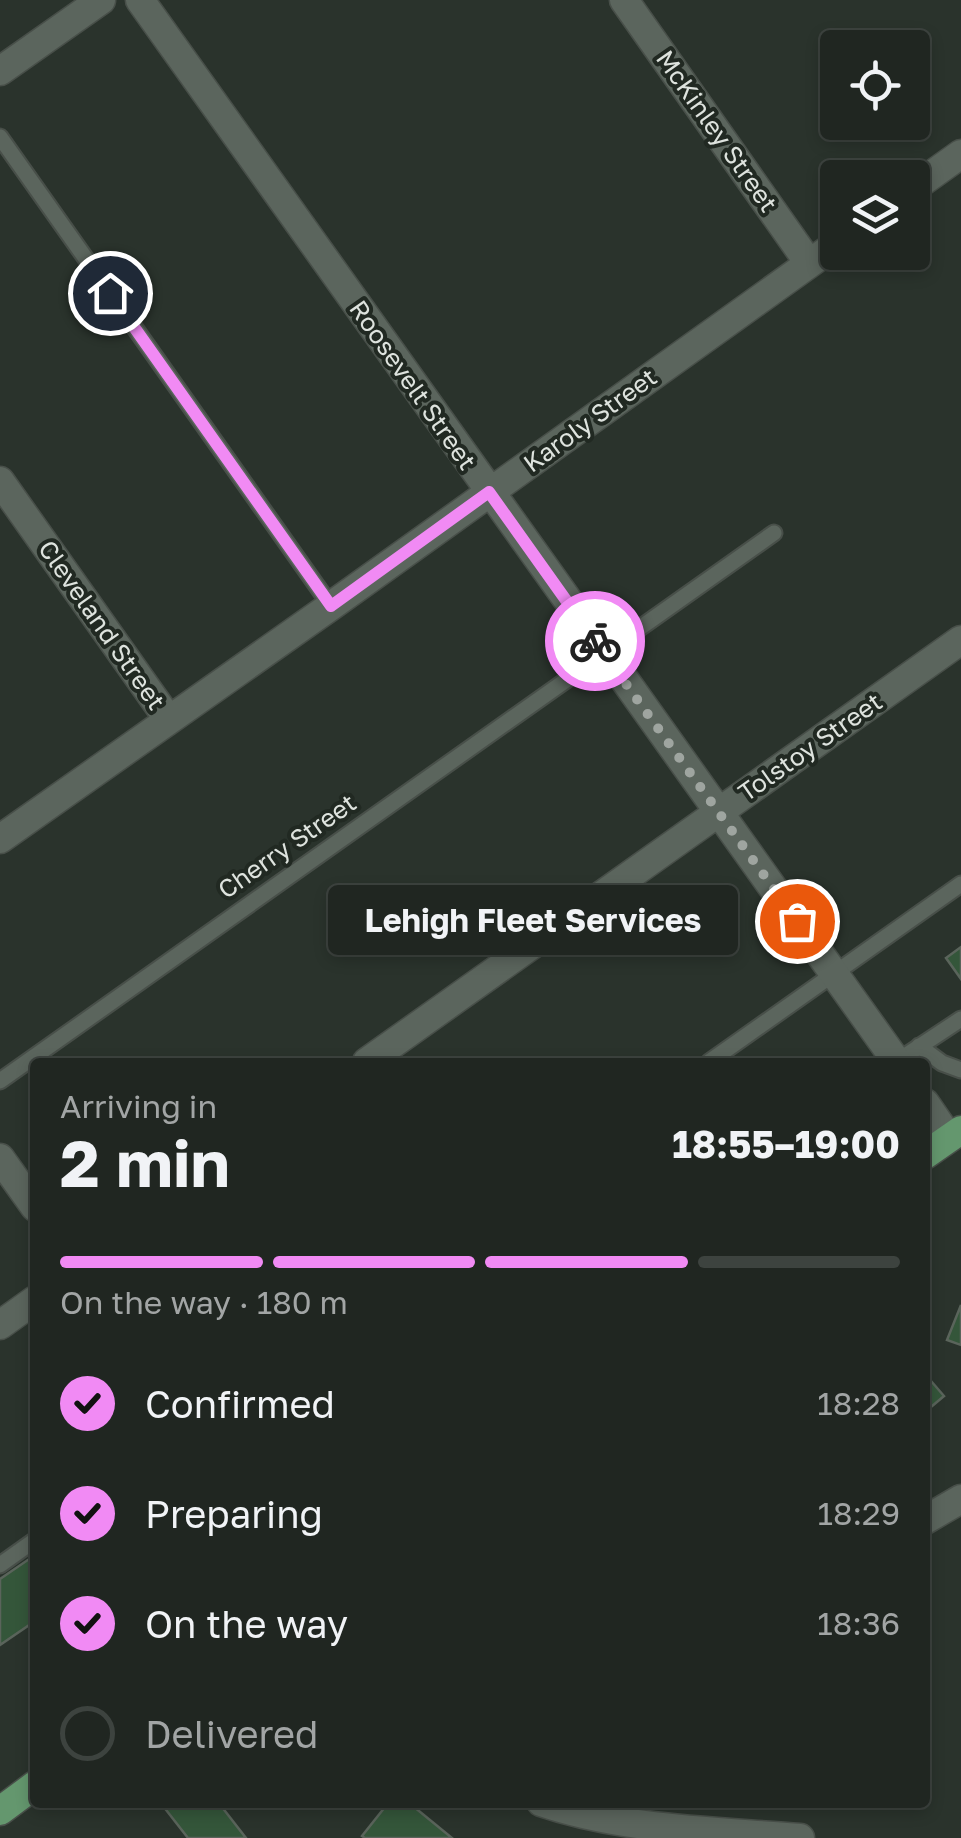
<!DOCTYPE html>
<html lang="en">
<head>
<meta charset="utf-8">
<style>
	:root { --surface:#202621; --page:#282e2a; --text:#f1f3f6; --muted:#a2a5a5; --line:#3d433f; --accent:#f18af4 }
	body { margin:0; font-family:"Golos Text",sans-serif; background:var(--page); color:var(--text); height:100vh; display:flex; flex-direction:column; font-size:38px; white-space:nowrap }
	* { box-sizing:border-box; margin:0 }
	p { font-size:32px; color:var(--muted) }
	.icon { flex:none; width:55px; height:55px; fill:none; stroke:currentColor; stroke-width:2; stroke-linecap:round; stroke-linejoin:round }
	.map { position:relative; flex:1; overflow:hidden }
	.panel { position:absolute; left:30px; top:1058px; width:900px; height:750px; display:flex; flex-direction:column; background:var(--surface); border-radius:10px; box-shadow:0 5px 15px #0003,0 0 0 2px var(--line) }
	.panel>* { flex:none }
	.tools { position:absolute; left:820px; top:30px; display:grid; gap:20px }
	.tools a { display:grid; place-items:center; width:110px; height:110px; border-radius:10px; background:var(--surface); box-shadow:0 5px 15px #0003,0 0 0 2px var(--line); font-size:50px }
	.pin { position:absolute; display:grid; place-items:center; width:85px; height:85px; color:#fff; margin:-42px; border:5px solid #fff; border-radius:50%; box-shadow:0 2px 10px #0007 }
	.courier { position:absolute; display:grid; place-items:center; width:100px; height:100px; margin:-50px; border:8px solid #f18af4; border-radius:50%; background:#fff; color:#222; box-shadow:0 2px 12px #0007 }
	.bubble { position:absolute; height:70px; border-radius:10px; background:var(--surface); box-shadow:0 5px 15px #0003,0 0 0 2px var(--line); font-size:32px; font-weight:700; line-height:70px; text-align:center }
	.headline em { font-style:normal; font-weight:700 }
	.headline div { display:flex; flex-direction:column-reverse }
	.headline { display:flex; align-items:center; justify-content:space-between; height:170px; padding:0 30px }
	h1 { font-size:65px; font-weight:700; line-height:75px }
	.bar { display:grid; grid-template-columns:repeat(4,1fr); gap:15px 10px; align-content:center; height:120px; padding:0 30px }
	.bar i { height:12px; border-radius:8px; background:var(--line) }
	.bar .on { background:var(--accent) }
	.bar p { grid-column:span 4 }
	ol { padding:0 30px; list-style:none }
	li { display:flex; align-items:center; gap:30px; height:110px }
	li p { margin-inline-start:auto }
	li .icon { padding:10px; border-radius:50%; background:var(--accent); color:#111; stroke-width:4 }
	li:last-child { color:var(--muted) }
	li i { width:55px; height:55px; border:5px solid var(--line); border-radius:50% }
	.map>svg:first-child { display:block }
</style>
</head>
<body>
<div class="map">
<svg width="961" height="1838" viewBox="0 0 961 1838">
	<rect width="100%" height="100%" fill="#2a332c"/>
	<path fill="#34563a" stroke="#5a645b" stroke-width="2.5" d="M961,947V979L946,958Z
		M961,1305V1345L947,1340Z
		M925,1374L944,1396L925,1412Z
		M35,1555V1621L0,1645V1579Z
		M166,1802H218L246,1838H188L163,1806Z
		M389,1802H408L452,1838H365L362,1836Z"/>
	<g fill="none" stroke-linecap="round" stroke-linejoin="round">
		<defs>
			<path id="service" d="M0,137L331,606
				M919,1046L942,1063L961,1070
				M709,1062L961,884
				M896,1062L961,1019
				M0,1081L774,533
				M0,1565L35,1540"/>
			<path id="minor" d="M140,0L897,1062
				M624,0L809,263
				M0,71L101,0
				M912,189L961,154
				M0,481L169,720
				M0,839L331,606L838,243
				M367,1062L961,640
				M925,1103L949,1138
				M0,1158L35,1207
				M0,1325L35,1300
				M925,1520L961,1499
				M541,1802C623,1830 715,1831 800,1838"/>
			<path id="primary" d="M925,1155L961,1130
				M0,1811L35,1785"/>
		</defs>
		<use href="#service" stroke="#484f49" stroke-width="19"/>
		<use href="#minor" stroke="#484f49" stroke-width="31"/>
		<use href="#primary" stroke="#484f49" stroke-width="31"/>
		<use href="#service" stroke="#5b655d" stroke-width="15"/>
		<use href="#minor" stroke="#5b655d" stroke-width="28"/>
		<use href="#primary" stroke="#64976e" stroke-width="28"/>
	</g>
	<g fill="none" stroke-linecap="round" stroke-linejoin="round">
		<path stroke="#9fa5a0" stroke-width="10" stroke-dasharray="0 18" d="M595,641L797,921"/>
		<path stroke="#f18af4" stroke-width="12" d="M110,293L331,606L489,492L595,641"/>
	</g>
	<g text-anchor="middle" stroke-width="8" stroke-linejoin="round" paint-order="stroke">
		<g font-size="25" fill="#dee3de" stroke="#212922">
			<text transform="translate(717 131) rotate(55)" y="9">McKinley Street</text>
			<text transform="translate(413 385) rotate(55)" y="9">Roosevelt Street</text>
			<text transform="translate(590 420) rotate(-36)" y="9">Karoly Street</text>
			<text transform="translate(102 625) rotate(55)" y="9">Cleveland Street</text>
			<text transform="translate(810 747) rotate(-35)" y="9">Tolstoy Street</text>
			<text transform="translate(287 846) rotate(-35)" y="9">Cherry Street</text>
		</g>
	</g>
</svg>
<div class="tools">
<a><svg class="icon" aria-label="locate" viewBox="0 0 24 24"><circle cx="12" cy="12" r="6"/><path d="M12 2v4M12 18v4M2 12h4M18 12h4"/></svg></a>
<a><svg class="icon" aria-label="layers" viewBox="0 0 24 24"><path d="M12 4l9 5-9 5-9-5zM3 14l9 5 9-5"/></svg></a>
</div>
<div class="pin" style="left:797px;top:921px;background:#ea580c"><svg class="icon" aria-label="bag" viewBox="0 0 24 24"><path d="M5 8h14l-1 12H6zM9 8a3 3 0 0 1 6 0"/></svg></div>
<div class="pin" style="left:110px;top:293px;background:#1f2937"><svg class="icon" aria-label="home" viewBox="0 0 24 24"><path d="M3 11l9-7 9 7M6 9v11h12V9"/></svg></div>
<div class="courier" style="left:595px;top:641px"><svg class="icon" aria-label="bike" viewBox="0 0 24 24"><circle cx="6" cy="16" r="4"/><circle cx="18" cy="16" r="4"/><path d="M6 16l4-8h5l3 8M10 8l3 8H6M13 5h3"/></svg></div>
<div class="bubble" style="left:328px;top:885px;width:410px">Lehigh Fleet Services</div>
<section class="panel">
<div class="headline"><div><h1>2 min</h1><p>Arriving in</p></div><em>18:55–19:00</em></div>
<div class="bar"><i class="on"></i><i class="on"></i><i class="on"></i><i></i><p>On the way · 180 m</p></div>
<ol>
<li><svg class="icon" aria-label="check" viewBox="0 0 24 24"><path d="M5 12l5 5 9-10"/></svg>Confirmed<p>18:28</p></li>
<li><svg class="icon" aria-label="check" viewBox="0 0 24 24"><path d="M5 12l5 5 9-10"/></svg>Preparing<p>18:29</p></li>
<li><svg class="icon" aria-label="check" viewBox="0 0 24 24"><path d="M5 12l5 5 9-10"/></svg>On the way<p>18:36</p></li>
<li><i></i>Delivered</li>
</ol>
</section>
</div>
</body>
</html>
